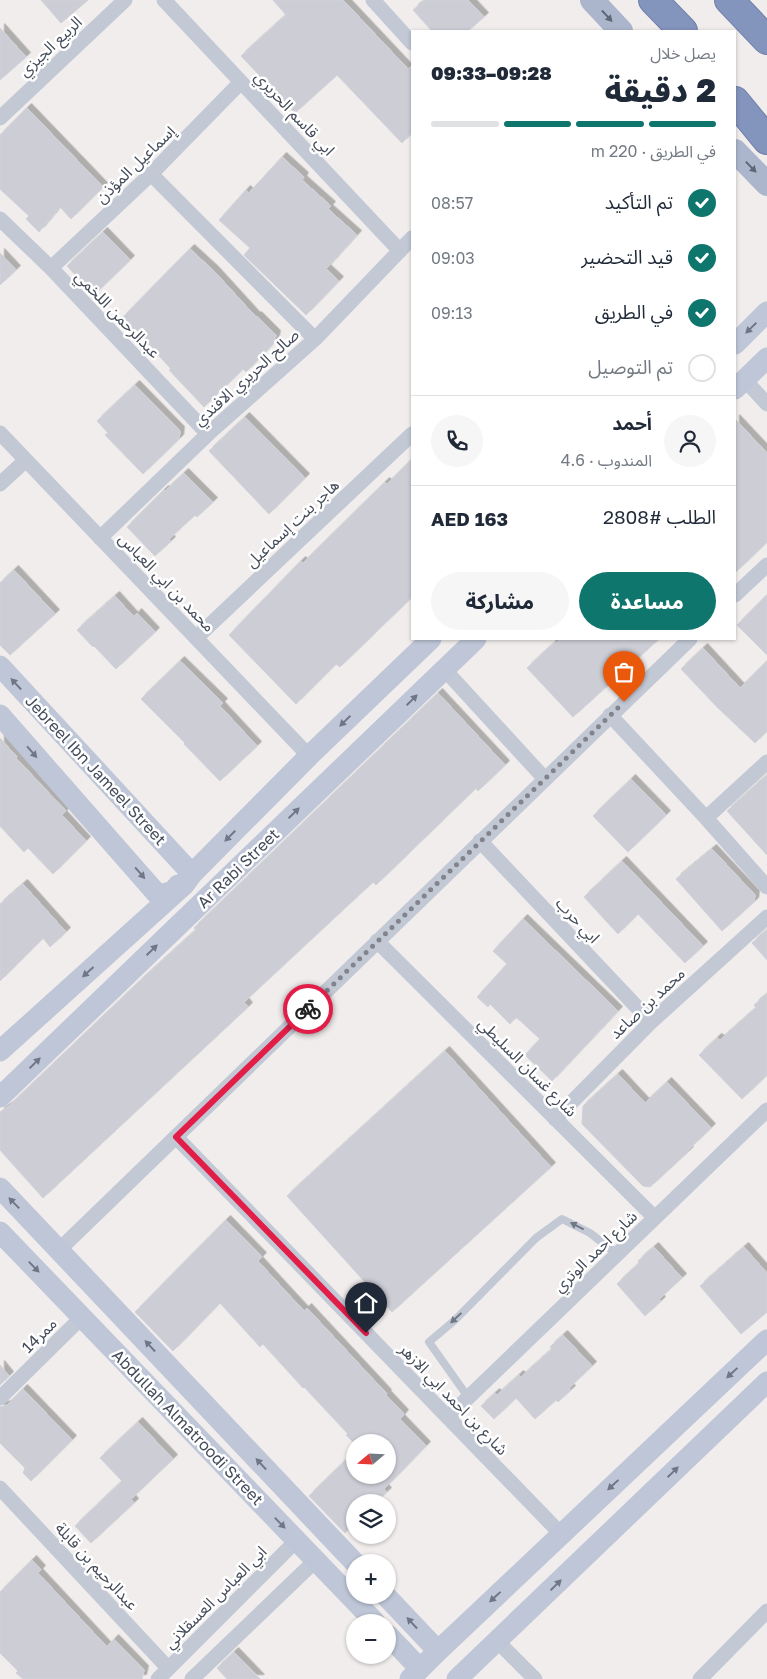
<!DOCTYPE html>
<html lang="ar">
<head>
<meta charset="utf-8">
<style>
	:root { --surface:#fff; --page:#f6f6f7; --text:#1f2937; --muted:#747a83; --line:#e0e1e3; --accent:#0f766e }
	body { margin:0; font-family:"Golos Text","Noto Sans Arabic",sans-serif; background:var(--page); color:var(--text); direction:rtl; height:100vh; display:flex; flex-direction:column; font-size:19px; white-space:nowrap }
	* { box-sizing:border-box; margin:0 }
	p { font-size:16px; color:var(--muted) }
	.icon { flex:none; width:28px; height:28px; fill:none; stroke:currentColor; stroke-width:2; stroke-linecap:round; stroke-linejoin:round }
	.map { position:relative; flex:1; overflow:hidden; direction:ltr }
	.drawer { position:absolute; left:411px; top:30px; width:325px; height:610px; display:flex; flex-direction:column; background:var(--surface); border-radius:0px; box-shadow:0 1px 4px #0004; direction:rtl }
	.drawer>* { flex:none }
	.needle { width:32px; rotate:251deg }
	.tools { position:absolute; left:346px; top:1434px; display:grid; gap:10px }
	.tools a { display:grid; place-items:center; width:50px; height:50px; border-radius:50%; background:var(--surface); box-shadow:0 1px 4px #0004; font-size:25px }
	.pin { position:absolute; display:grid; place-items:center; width:42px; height:42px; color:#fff; margin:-51px -21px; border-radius:50% 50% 50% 0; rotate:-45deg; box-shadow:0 0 5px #0007 }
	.pin .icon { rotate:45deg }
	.courier { position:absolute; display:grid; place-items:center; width:50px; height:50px; margin:-25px; border:4px solid #e11d48; border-radius:50%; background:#fff; color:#222; box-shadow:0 1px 6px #0007 }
	.overview em { font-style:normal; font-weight:800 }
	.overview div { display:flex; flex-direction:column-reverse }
	.overview { display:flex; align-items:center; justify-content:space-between; height:85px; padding:0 20px }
	h1 { font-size:32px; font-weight:800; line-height:38px }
	.bar { display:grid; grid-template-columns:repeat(4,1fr); gap:8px 5px; align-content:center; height:60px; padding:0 20px }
	.bar i { height:6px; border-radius:4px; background:var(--line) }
	.bar .active { background:var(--accent) }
	.bar p { grid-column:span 4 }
	.line { display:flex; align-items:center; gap:12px; padding:0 20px; border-top:1px solid var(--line) }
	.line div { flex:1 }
	.round { display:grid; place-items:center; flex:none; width:52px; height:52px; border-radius:26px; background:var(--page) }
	ol { padding:0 20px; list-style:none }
	li { display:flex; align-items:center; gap:15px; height:55px }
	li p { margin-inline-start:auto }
	li .icon { padding:5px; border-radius:50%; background:var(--accent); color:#fff; stroke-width:4 }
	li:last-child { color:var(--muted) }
	li i { width:28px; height:28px; border:2px solid var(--line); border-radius:50% }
	.primary-button { display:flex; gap:10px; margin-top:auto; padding:10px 20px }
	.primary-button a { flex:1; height:58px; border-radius:30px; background:var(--accent); color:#fff; font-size:20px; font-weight:800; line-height:58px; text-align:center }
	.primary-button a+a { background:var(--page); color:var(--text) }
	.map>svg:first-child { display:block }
</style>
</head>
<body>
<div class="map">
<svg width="767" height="1679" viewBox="0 0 767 1679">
	<defs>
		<filter id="shadow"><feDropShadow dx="4.5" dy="-4.5" stdDeviation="0" flood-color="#0004"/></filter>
	</defs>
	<rect width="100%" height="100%" fill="#f0edec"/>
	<path fill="#cccdd5" stroke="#d0d1d9" filter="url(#shadow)" d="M41,0H88L61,23Z
		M273,0H343L408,69L412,65V133L402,143L337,75L295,113L241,56L286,15Z
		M425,0H468L484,17L468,31H432L413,10Z
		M0,28L26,57L0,80Z
		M27,108L103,187L71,219L60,207L39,232L26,219L29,216L0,189V135Z
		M282,157L304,177L302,180L331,206L328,209L357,235L326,269L339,281L306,315L244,255L250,248L219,220L246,190L249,193Z
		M103,232L130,260L94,295L67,266Z
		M190,249L214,271L256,317L257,316L276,335L274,343L246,372L243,369L204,407L169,370L171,369L151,347L122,318Z
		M0,253L16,270L0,285Z
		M135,385L180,431L179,439L143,474L105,435L108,433L97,421Z
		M245,417L305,478L269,514L209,451Z
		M735,419L767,453V542L735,573Z
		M412,459V597L340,667L336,664L296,704L229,635L301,561L303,563L385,482L387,484Z
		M184,473L213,502L197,517L195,515L169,539L171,541L155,556L127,527L164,490L165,491Z
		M14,570L55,614L10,655L0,645V583Z
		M767,595V655L737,625Z
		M115,596L134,617L137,613L155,632L116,669L94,646L93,647L77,630Z
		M561,639H659L573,717L527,668L555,642L556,643Z
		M703,648L740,688L767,661V731L755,743L717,707L681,669Z
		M180,661L223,703L220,706L257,746L220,781L184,744L185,743L141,699Z
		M438,693L505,765L478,791L476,788L376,885L373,882L244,1002L248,1007L43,1198L0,1150V1112L9,1106L143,978L196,930L194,928Z
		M0,738L17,757L16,758L66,811L62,815L86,841L53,874L28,848L24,852L0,826Z
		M767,775V855L727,811Z
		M631,779L666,815L628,852L593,816Z
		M712,849L755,895L754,902L722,931L676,879Z
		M622,861L703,946L685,963L638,914L618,934L584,897Z
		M23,884L66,932L50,947L43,938L0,981V904Z
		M523,919L618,1011L552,1081L525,1055L540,1039L516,1017L510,1024L490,1004L488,1007L477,997L507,964L493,951Z
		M767,930V960L752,943Z
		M767,994V1075L742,1099L699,1055L717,1038L720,1040L756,1008L754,1005Z
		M445,1051L551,1167L392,1312L287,1196Z
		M618,1074L645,1103L667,1082L711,1128L688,1150L689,1151L650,1187L643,1186L582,1124L583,1106Z
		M226,1220L262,1257L258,1261L279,1284L304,1311L307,1308L387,1394L386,1395L404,1414L400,1419L426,1446L384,1489L387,1492L376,1502H355V1523L345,1533L309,1496L355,1451V1475H388V1442H353L346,1435L348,1434L304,1387L303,1388L263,1344L260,1347L220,1303L173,1351L135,1312Z
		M654,1247L682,1278L659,1299L661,1301L645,1316L617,1284L639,1263L638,1261Z
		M744,1247L767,1273V1312L741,1334L700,1286Z
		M563,1335L592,1366L569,1388L571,1390L558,1402L556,1400L535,1419L516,1398L494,1419L481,1406L495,1393L497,1395L519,1375L521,1377L552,1349L550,1347Z
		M0,1365L9,1376L0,1385Z
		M23,1389L72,1440L31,1481L23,1473L25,1468L0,1443V1407L7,1405Z
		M138,1422L173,1459L131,1499L134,1503L91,1543L75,1526L122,1481L100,1458Z
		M32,1560L41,1570L38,1573L107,1647L114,1639L144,1670L142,1679H23L16,1673L18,1671L0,1653V1592Z
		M234,1652L260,1679H227L217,1668Z"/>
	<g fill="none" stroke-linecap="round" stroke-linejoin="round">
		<defs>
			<path id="highway" d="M653,0L683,31
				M729,0L767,40
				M735,101L767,140"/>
		</defs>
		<use href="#highway" stroke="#6e7fa9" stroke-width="30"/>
		<path stroke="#c2c9d5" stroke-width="8" d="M468,1397L429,1342L455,1320L536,1238L562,1219L590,1233L617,1254"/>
		<path stroke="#c2c9d5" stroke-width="15" d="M164,0L400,251
			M373,0L412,43
			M0,118L125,0
			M151,174L315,339
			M0,219L51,268L208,434
			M51,268L151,174L241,82
			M745,380L767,404
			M0,433L309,756
			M0,484L26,460
			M100,538L208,434L315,339L412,238
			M735,595L767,565
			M196,638L412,434
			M444,669L545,779
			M610,715L706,818L767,887
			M706,818L767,762
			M480,841L651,1022
			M377,941L655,1218
			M555,1119L651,1022L767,917
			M176,1137L561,1534
			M59,1250L690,639
			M0,1398L82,1317
			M448,1417L767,1110
			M0,1488L168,1668
			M497,1641L535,1679
			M158,1679L297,1540
			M192,1679L316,1560
			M700,1679L767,1611"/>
		<path stroke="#bec6d7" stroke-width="21" d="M735,344L767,312
			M735,389L767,358
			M0,666L192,874
			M0,715L157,894C166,894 173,893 178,885
			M0,1051L184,885L192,874L309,756L431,639
			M0,1097L476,639
			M0,1188L355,1563
			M0,1232L375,1622
			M385,1595L438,1651
			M388,1635L420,1669
			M410,1679L438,1651L767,1340
			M457,1679L767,1382"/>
		<path stroke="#abb6cd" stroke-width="24" d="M592,0L621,31
			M735,151L767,184"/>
		<use href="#highway" stroke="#8394bd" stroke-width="28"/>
	</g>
	<defs><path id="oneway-solid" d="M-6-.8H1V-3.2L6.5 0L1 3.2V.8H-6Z" transform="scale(1.25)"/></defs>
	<g fill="#5e6677">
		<use href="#oneway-solid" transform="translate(607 16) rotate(47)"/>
		<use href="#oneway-solid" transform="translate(751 167) rotate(46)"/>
	</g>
	<g fill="#6f7786">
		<use href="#oneway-solid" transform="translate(751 328) rotate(136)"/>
		<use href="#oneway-solid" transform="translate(16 684) rotate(-133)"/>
		<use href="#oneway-solid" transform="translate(412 700) rotate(-44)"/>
		<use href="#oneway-solid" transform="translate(345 721) rotate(136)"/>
		<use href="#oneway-solid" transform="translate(32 752) rotate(49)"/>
		<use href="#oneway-solid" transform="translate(294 813) rotate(-44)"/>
		<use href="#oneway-solid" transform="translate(230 836) rotate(135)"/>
		<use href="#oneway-solid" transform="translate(140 873) rotate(49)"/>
		<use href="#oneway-solid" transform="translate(152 950) rotate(-44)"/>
		<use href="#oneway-solid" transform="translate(88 972) rotate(138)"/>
		<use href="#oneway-solid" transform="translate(35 1063) rotate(-44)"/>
		<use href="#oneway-solid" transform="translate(14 1203) rotate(-134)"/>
		<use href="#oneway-solid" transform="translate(34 1267) rotate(46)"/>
		<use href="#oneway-solid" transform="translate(150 1346) rotate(-133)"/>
		<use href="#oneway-solid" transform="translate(732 1373) rotate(137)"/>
		<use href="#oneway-solid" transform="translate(261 1464) rotate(-133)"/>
		<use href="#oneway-solid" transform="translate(673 1472) rotate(-44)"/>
		<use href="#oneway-solid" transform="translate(613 1485) rotate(137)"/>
		<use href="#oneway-solid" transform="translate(280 1523) rotate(46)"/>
		<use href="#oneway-solid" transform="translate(556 1585) rotate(-44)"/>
		<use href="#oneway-solid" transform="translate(495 1597) rotate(137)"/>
		<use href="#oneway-solid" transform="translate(412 1623) rotate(-133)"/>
	</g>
	<g fill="#717885">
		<use href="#oneway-solid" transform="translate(577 1226) rotate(-153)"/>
		<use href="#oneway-solid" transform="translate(456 1318) rotate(137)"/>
	</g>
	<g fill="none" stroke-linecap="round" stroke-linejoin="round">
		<path stroke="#81848d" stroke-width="5" stroke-dasharray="0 9" d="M308,1009L624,702"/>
		<path stroke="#e11d48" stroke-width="6" d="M308,1009L176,1137L366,1333"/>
	</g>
	<g text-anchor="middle" stroke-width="5" stroke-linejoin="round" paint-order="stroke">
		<g font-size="16" fill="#454c5a" stroke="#fff">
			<text transform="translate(50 46) rotate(-43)" y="6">الربيع الجيزي</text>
			<text transform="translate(295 113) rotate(47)" y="6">ابي قاسم الحريري</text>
			<text transform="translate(135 164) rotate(-44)" y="6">إسماعيل المؤذن</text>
			<text transform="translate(118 314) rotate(46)" y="6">عبدالرحمن اللخمي</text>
			<text transform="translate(246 377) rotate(-42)" y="6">صالح الحريري الافندي</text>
			<text transform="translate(292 523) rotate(-43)" y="6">هاجر بنت إسماعيل</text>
			<text transform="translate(167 582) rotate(46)" y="6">محمد بن ابي العباس</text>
			<text transform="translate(96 770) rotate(47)" y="6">Jebreel Ibn Jameel Street</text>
			<text transform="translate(238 868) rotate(-44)" y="6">Ar Rabi Street</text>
			<text transform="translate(578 920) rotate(47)" y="6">ابي حرب</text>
			<text transform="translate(647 1003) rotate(-43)" y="6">محمد بن صاعد</text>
			<text transform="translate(528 1067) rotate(45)" y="6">شارع غسان السليطي</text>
			<text transform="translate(595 1251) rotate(-44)" y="6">شارع احمد الوتري</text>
			<text transform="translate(39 1335) rotate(-45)" y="6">ممر14</text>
			<text transform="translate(454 1399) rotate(46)" y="6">شارع بن احمد ابي الازهر</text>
			<text transform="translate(188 1427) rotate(46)" y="6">Abdullah Almatroodi Street</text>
			<text transform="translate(97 1566) rotate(47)" y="6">عبدالرحيم بن قابلة</text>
			<text transform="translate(215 1597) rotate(-45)" y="6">ابي العباس العسقلاني</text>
		</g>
	</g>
</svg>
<div class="tools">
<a><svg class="needle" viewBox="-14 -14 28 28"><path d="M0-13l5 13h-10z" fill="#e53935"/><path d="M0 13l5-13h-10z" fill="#747a83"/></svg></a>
<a><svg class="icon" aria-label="layers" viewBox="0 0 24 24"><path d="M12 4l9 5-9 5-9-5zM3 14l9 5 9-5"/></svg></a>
<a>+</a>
<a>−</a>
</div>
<div class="pin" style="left:624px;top:702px;background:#ea580c"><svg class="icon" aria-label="bag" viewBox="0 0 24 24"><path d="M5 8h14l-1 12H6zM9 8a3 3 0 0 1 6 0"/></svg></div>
<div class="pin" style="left:366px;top:1333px;background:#1f2937"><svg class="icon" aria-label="home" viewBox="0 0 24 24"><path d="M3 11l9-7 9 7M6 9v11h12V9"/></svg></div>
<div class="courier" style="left:308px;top:1009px"><svg class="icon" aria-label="bike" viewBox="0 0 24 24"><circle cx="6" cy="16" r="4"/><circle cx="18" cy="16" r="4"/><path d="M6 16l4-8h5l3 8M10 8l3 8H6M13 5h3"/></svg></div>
<section class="drawer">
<div class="overview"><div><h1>2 دقيقة</h1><p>يصل خلال</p></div><em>09:28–09:33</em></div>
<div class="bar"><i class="active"></i><i class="active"></i><i class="active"></i><i></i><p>في الطريق · 220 m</p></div>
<ol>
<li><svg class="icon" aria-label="check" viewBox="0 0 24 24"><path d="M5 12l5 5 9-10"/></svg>تم التأكيد<p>08:57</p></li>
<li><svg class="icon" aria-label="check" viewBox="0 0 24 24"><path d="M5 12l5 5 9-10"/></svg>قيد التحضير<p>09:03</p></li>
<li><svg class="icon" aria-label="check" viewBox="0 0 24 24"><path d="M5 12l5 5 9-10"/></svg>في الطريق<p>09:13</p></li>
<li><i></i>تم التوصيل</li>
</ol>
<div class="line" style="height:90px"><a class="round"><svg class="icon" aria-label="person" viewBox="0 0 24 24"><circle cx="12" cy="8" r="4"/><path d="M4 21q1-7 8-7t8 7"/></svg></a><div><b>أحمد</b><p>المندوب · 4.6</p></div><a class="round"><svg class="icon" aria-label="phone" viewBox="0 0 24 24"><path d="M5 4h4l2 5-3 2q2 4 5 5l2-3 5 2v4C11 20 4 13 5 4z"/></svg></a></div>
<div class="line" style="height:65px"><div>الطلب #2808</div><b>AED 163</b></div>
<div class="primary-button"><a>مساعدة</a><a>مشاركة</a></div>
</section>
</div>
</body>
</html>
